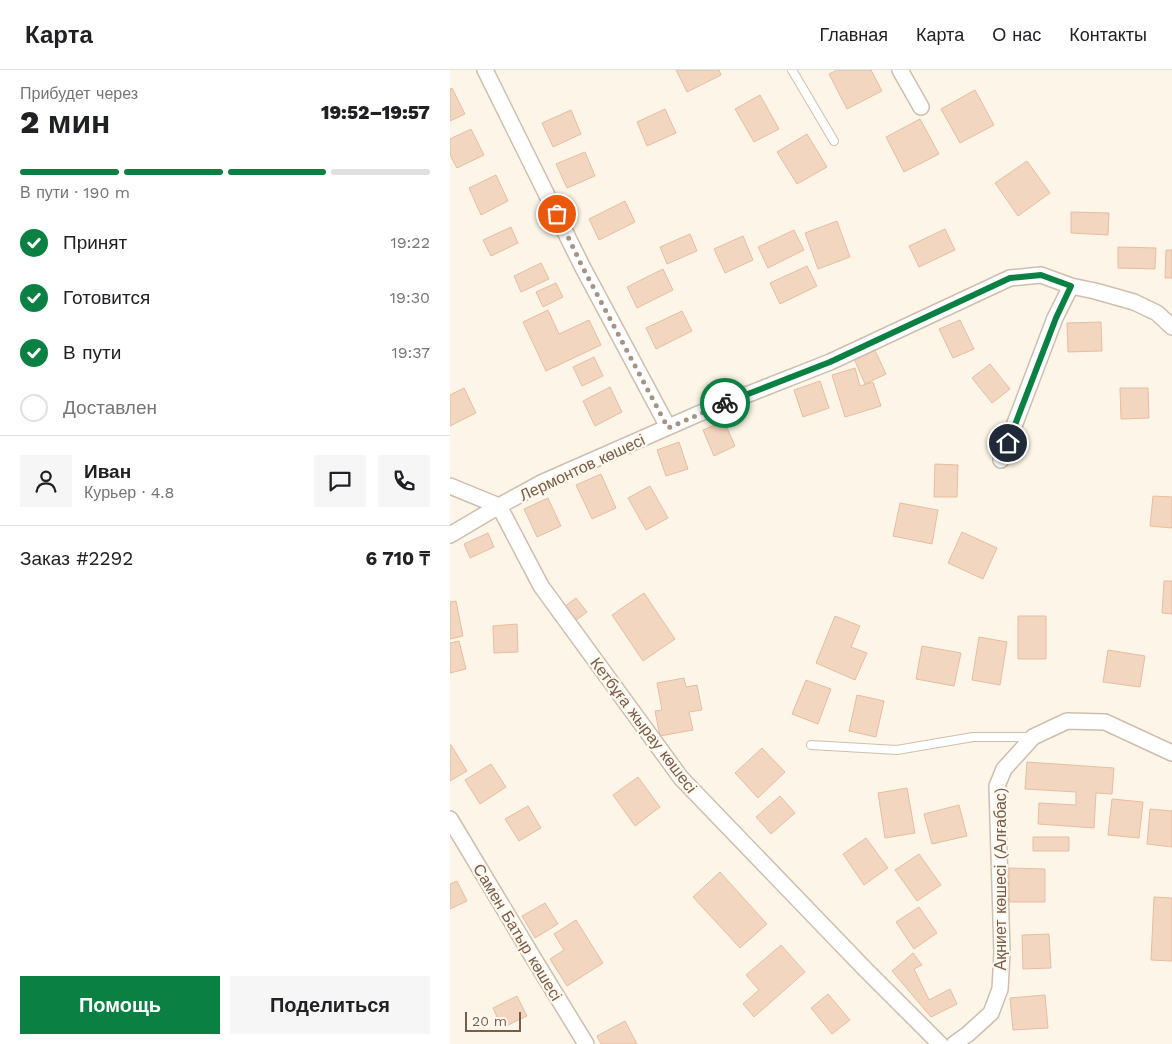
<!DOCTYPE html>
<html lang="ru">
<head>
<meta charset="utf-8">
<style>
	:root { --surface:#fff; --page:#f6f6f6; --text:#202124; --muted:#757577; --line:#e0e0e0; --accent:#0b8043 }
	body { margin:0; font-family:"Work Sans",sans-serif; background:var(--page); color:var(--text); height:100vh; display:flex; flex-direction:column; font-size:19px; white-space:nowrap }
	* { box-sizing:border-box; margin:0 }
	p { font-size:16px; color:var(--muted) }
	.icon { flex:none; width:28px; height:28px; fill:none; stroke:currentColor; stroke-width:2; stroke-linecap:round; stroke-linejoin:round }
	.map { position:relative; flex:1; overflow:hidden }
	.details { display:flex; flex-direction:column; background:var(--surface); width:450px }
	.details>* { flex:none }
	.scale { position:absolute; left:15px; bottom:12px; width:56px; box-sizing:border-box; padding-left:5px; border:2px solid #785d4b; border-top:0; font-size:14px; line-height:18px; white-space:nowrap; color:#785d4b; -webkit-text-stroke:4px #fff9ef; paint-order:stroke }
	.pin { position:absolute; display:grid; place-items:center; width:42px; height:42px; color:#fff; margin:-21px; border:2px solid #fff; border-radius:50%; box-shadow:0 1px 5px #0007 }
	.courier { position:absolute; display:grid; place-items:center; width:50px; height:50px; margin:-25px; border:4px solid #0b8043; border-radius:50%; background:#fff; color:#222; box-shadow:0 1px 6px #0007 }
	.summary em { font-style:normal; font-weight:800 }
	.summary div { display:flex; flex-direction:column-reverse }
	.summary { display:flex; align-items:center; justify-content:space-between; height:85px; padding:0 20px }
	h1 { font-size:32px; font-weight:800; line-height:38px }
	.bar { display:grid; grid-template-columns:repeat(4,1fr); gap:8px 5px; align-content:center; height:60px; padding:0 20px }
	.bar i { height:6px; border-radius:4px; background:var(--line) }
	.bar .active { background:var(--accent) }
	.bar p { grid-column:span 4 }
	.line { display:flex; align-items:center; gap:12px; padding:0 20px; border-top:1px solid var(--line) }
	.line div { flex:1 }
	.round { display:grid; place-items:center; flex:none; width:52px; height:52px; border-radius:0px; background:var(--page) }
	ol { padding:0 20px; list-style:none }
	li { display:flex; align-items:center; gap:15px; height:55px }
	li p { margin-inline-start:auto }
	li .icon { padding:5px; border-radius:50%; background:var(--accent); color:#fff; stroke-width:4 }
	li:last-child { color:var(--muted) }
	li i { width:28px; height:28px; border:2px solid var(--line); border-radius:50% }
	.cta { display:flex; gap:10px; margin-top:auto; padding:10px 20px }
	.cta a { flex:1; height:58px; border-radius:0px; background:var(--accent); color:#fff; font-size:20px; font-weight:800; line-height:58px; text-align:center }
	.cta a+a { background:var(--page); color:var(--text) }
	header { display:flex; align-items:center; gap:30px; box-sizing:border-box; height:70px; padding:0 25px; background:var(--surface); border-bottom:1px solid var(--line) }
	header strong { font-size:24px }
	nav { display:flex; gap:28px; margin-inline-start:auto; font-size:18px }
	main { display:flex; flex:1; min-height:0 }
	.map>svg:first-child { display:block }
</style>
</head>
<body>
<header>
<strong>Карта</strong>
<nav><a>Главная</a><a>Карта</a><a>О нас</a><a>Контакты</a></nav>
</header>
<main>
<section class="details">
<div class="summary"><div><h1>2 мин</h1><p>Прибудет через</p></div><em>19:52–19:57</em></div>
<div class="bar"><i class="active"></i><i class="active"></i><i class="active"></i><i></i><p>В пути · 190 m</p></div>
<ol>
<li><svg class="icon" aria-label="check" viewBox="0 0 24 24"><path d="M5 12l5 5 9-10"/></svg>Принят<p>19:22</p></li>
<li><svg class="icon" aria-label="check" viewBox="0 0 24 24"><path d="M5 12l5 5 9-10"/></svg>Готовится<p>19:30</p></li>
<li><svg class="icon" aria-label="check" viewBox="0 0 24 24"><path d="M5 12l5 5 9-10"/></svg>В пути<p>19:37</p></li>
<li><i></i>Доставлен</li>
</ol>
<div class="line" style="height:90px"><a class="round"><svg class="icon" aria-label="person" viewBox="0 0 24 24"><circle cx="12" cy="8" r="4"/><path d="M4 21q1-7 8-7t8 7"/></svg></a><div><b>Иван</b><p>Курьер · 4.8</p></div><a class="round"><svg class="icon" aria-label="chat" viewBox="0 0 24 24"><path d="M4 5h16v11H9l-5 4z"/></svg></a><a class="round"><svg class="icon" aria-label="phone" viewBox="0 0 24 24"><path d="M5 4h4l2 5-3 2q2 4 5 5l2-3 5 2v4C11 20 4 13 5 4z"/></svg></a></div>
<div class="line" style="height:65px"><div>Заказ #2292</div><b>6 710 ₸</b></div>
<div class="cta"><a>Помощь</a><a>Поделиться</a></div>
</section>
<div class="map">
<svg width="722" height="974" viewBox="0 0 722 974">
	<rect width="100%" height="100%" fill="#fdf6e8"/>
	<path fill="#f3d6bf" stroke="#e6bd9f" d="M226,0H269L271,5L237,22Z
		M387,0H421L432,21L397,39L379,4Z
		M2,18L15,44L0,51V19Z
		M525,20L544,55L510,73L491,39Z
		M310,25L329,59L304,72L285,39Z
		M215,39L226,63L197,76L187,52Z
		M121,40L131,64L103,77L92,53Z
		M470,49L489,84L454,102L436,67Z
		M21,59L34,85L7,98L0,85V69Z
		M357,64L377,97L347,114L327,82Z
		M135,82L145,106L117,118L106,94Z
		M577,91L600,123L568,146L545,113Z
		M46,105L58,131L31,145L19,118Z
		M175,131L185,152L149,170L139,149Z
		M621,142L659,143L658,165L621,163Z
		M387,151L400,187L368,199L355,163Z
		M61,157L68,173L41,186L33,170Z
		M495,159L505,180L469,197L459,176Z
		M344,160L354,180L318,198L308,177Z
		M240,164L247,181L217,194L210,177Z
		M293,166L303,190L275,203L264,179Z
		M668,177L706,178L705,199L668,198Z
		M716,180H722V208H715Z
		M91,193L99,209L71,222L64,206Z
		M357,196L367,216L330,234L320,213Z
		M213,199L223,220L187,238L177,217Z
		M106,213L113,227L93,237L86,222Z
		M98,240L109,264L139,250L151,275L96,301L73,252Z
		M232,241L242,261L206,279L196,258Z
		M510,250L524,279L503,288L489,259Z
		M651,252L652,281L618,282L617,253Z
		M422,274L436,304L415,314L402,284Z
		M144,287L153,306L132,316L123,297Z
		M540,294L560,319L542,333L522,308Z
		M405,298L410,316L423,312L431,336L395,347L382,305Z
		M370,311L379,338L353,347L344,320Z
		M160,317L172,342L145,356L133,331Z
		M14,318L26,343L0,356V325Z
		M670,318H698L699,348L671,349Z
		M274,351L285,376L264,386L253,360Z
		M229,372L238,399L216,406L207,380Z
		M485,394L508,395L507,427H484Z
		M151,404L166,438L142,449L126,415Z
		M200,416L218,448L196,460L178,428Z
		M703,426L722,427V458L700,456Z
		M98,428L111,456L87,467L74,439Z
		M450,433L488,440L482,474L443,466Z
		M512,462L547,478L533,509L498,493Z
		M38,463L44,477L20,488L14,474Z
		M714,511H722V544L712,543Z
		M194,523L225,569L193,591L162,545Z
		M126,528L137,542L125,551L114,537Z
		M6,531L13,566L0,569V532Z
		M385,546L410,556L401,577L417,583L405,610L366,593Z
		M568,546H596V589H568Z
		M67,554L68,582L44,583L43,556Z
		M529,567L557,572L550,615L522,610Z
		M9,571L16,599L0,603V573Z
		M472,576L511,583L504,616L466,609Z
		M658,580L695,586L690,617L653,612Z
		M234,608L236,617L247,615L252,640L239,642L243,660L210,666L205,641L212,640L207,613Z
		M356,610L381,619L368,654L342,644Z
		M407,625L434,631L426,667L399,661Z
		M0,675H1L17,701L0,711Z
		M312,678L335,702L308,728L285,703Z
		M577,692L664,698L662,724L646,723L644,758L588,754L589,733L626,735V722L575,719Z
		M41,694L56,717L30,734L15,710Z
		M188,707L210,737L185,756L163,725Z
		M457,718L465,763L435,768L428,723Z
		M330,726L345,743L321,764L306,747Z
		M662,729L693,732L689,768L658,765Z
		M509,735L517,766L482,774L474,744Z
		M78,736L91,758L69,771L55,749Z
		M700,739L722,741V777L697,774Z
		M583,767H619V781H583Z
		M416,768L438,798L414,815L393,784Z
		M469,784L491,815L467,831L445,800Z
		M559,798L595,799V832H559Z
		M270,802L317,854L290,878L243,827Z
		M7,811L17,831L0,839V814Z
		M704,827L722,828V891L701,890Z
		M95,833L108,854L85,868L72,846Z
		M469,837L487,863L464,879L446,852Z
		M126,850L153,893L117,916L100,889L114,880L104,864Z
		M599,864L601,898L573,899L572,865Z
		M331,875L355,902L304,947L293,934L309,920L296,905Z
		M463,883L472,895L464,899L479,930L500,919L507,934L481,947L442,901Z
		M378,924L400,950L382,964L361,938Z
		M595,925L598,958L563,960L560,928Z
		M67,926L77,946L52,958L43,938Z
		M175,951L187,974H151L147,966Z"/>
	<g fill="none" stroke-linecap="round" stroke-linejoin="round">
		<defs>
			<path id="lane" d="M342,0L384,71
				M361,675L447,680L523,667H583"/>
			<path id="street" d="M35,0L132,196L218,357
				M450,0L471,37
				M621,216L645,221L684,232L707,243L722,257
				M0,416L49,436L91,516L231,708L414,898L490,974
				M0,465L49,436L93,412L248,344L380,292L560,208L591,205L621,216L605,248L551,390
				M0,749L84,889L136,974
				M504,974L518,964L541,943L550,919L552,883L547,716L554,699L583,667L617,651L655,652L722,683"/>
		</defs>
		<use href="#lane" stroke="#cfbead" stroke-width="10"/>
		<use href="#street" stroke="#cfbead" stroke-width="18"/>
		<use href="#lane" stroke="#fff" stroke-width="8"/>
		<use href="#street" stroke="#fff" stroke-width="15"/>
	</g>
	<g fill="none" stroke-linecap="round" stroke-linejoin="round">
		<path stroke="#a79382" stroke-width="5" stroke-dasharray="0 9" d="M107,144L132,196L218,358L275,333"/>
		<path stroke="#0b8043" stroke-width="6" d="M275,333L380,292L560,208L591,205L621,216L606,248L558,373"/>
	</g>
	<g text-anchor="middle" stroke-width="4.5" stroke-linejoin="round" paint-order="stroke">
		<g font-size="16" fill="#785d4b" stroke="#fff9ef">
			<text transform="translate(132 397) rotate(-25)" y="6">Лермонтов көшесі</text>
			<text transform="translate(194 655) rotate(53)" y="6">Кетбұға жырау көшесі</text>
			<text transform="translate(550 809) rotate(-90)" y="6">Ақниет көшесі (Алғабас)</text>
			<text transform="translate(68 862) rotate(59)" y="6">Самен Батыр көшесі</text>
		</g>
	</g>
</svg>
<div class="scale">20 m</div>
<div class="pin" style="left:107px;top:144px;background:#ea580c"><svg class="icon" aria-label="bag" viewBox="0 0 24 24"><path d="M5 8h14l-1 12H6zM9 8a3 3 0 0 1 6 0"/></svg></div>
<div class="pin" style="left:558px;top:373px;background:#1f2937"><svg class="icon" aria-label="home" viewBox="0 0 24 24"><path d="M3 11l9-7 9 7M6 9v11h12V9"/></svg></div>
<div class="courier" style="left:275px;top:333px"><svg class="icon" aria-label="bike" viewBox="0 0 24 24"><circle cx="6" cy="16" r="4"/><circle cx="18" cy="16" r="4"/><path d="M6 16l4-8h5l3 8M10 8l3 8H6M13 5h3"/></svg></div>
</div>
</main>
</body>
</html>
